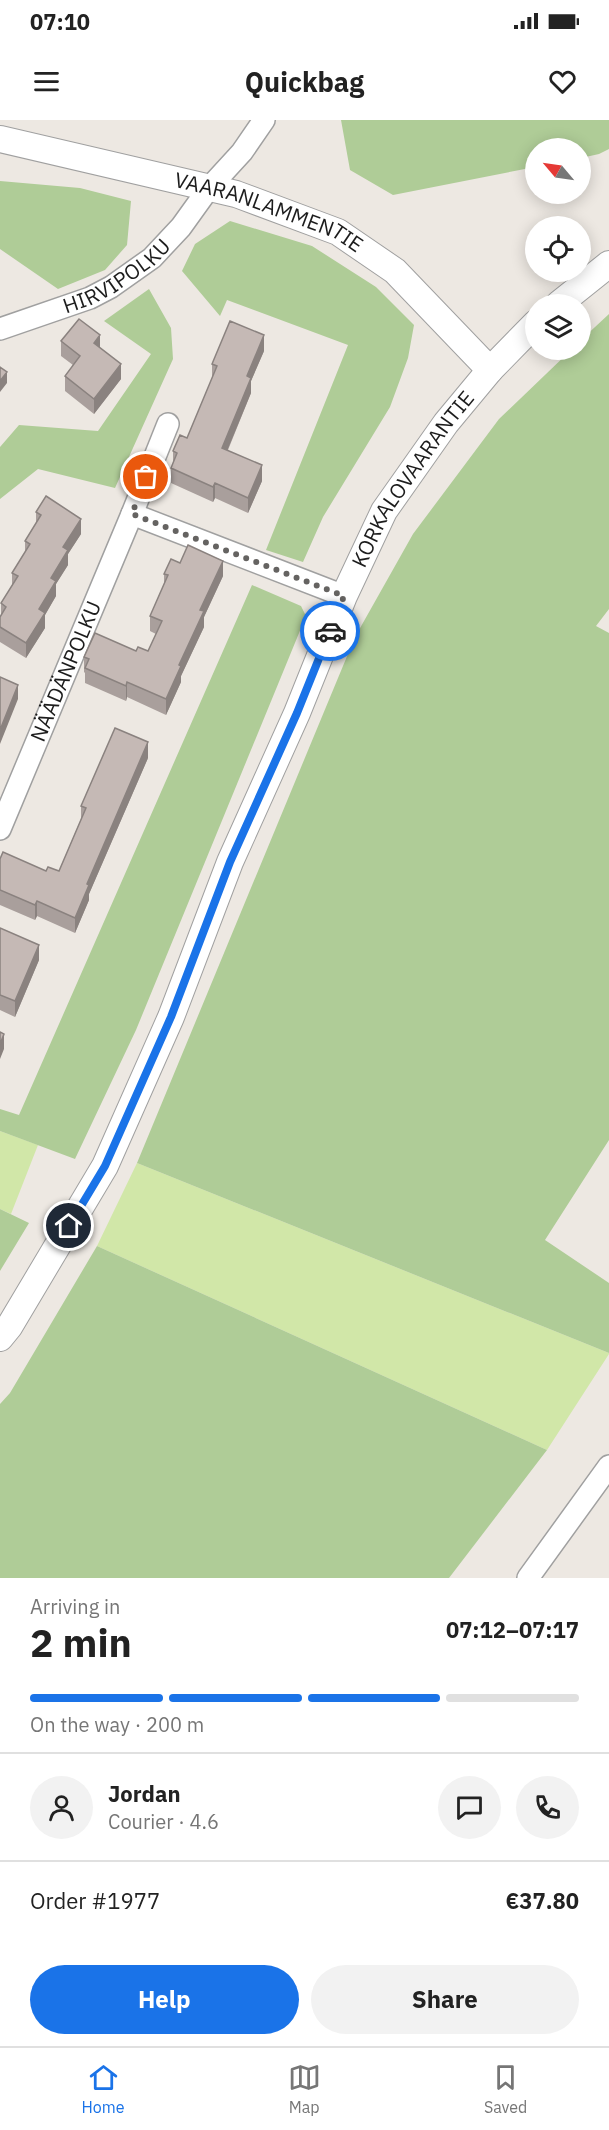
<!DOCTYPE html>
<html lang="en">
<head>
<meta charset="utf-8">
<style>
	:root { --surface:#fff; --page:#f2f2f2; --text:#222; --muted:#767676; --line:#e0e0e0; --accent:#1a73e8 }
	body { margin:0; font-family:"IBM Plex Sans",sans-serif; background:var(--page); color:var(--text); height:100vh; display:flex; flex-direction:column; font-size:22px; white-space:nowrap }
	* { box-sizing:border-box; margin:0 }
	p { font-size:20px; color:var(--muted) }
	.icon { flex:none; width:33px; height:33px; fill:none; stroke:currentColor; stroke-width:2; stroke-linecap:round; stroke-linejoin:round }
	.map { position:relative; height:1458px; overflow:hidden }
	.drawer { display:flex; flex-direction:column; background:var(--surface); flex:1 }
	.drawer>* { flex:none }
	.needle { width:39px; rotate:299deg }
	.fabs { position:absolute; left:525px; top:18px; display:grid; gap:12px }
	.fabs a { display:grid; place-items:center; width:66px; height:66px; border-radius:50%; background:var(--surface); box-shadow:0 3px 15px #0003; font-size:30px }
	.pin { position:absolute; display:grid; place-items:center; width:51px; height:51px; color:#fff; margin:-26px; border:3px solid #fff; border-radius:50%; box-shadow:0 2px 6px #0007 }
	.courier { position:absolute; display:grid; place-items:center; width:60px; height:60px; margin:-30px; border:4px solid #1a73e8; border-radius:50%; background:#fff; color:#222; box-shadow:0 2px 8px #0007 }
	.head em { font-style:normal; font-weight:700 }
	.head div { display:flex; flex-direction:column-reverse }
	.head { display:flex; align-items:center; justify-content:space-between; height:102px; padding:0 30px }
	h1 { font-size:39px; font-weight:700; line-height:45px }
	.bar { display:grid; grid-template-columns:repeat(4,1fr); gap:9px 6px; align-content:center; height:72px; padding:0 30px }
	.bar i { height:8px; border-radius:4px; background:var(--line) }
	.bar .active { background:var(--accent) }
	.bar p { grid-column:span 4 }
	.line { display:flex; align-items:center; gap:15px; padding:0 30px; border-top:2px solid var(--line) }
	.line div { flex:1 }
	.round { display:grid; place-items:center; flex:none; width:63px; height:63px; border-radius:32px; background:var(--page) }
	.cta { display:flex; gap:12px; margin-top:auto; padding:12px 30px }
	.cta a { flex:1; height:69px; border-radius:36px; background:var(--accent); color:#fff; font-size:24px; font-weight:700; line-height:69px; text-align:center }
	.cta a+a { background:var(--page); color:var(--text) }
	.status { display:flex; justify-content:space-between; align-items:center; height:42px; padding:0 30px; background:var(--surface); direction:ltr }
	.status svg { height:16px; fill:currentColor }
	header { display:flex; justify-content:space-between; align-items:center; height:78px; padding:0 30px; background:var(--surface); font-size:27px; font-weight:700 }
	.menu { display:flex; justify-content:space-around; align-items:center; height:84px; border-top:2px solid var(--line); background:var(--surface); font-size:16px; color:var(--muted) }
	.menu a { display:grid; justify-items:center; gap:3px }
	.menu .active { color:var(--accent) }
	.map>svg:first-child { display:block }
</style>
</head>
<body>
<div class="status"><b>07:10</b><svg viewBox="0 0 49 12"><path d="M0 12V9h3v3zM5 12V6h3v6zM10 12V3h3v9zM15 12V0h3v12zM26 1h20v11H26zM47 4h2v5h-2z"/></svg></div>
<header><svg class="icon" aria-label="menu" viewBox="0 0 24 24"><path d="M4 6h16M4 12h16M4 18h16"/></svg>Quickbag<svg class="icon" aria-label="heart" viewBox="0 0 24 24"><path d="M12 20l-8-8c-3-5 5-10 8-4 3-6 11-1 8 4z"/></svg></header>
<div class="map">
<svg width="609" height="1458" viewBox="0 0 609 1458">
	<rect width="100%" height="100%" fill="#ede8e2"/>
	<path fill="#d1e7a8" d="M0,1011L38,1025L11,1094L0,1089Z
		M137,1043L609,1233V1234L547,1330L97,1126Z"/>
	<path fill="#afcc97" d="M341,0H609V29L599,34L581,38L580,28H536L535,47L393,75L350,50Z
		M0,61L80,68L131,81L127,125L105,150L58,169L0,129Z
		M230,101L312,126L376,167L414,205L408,238L390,287L323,397L303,442L266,430L348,225L227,180L220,196L182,151L195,124Z
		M149,169L171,208L173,239L115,368L38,349L0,379V327L19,305L98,311L151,234L104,201Z
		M609,194V489L596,506L609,513V1020L545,1120L609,1163V1233L137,1043L355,517L413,414L499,299L571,230H580L581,220Z
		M252,465L301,486L306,496L136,910L75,1039L0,1011V989L19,995Z
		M0,1089L29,1103L0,1151Z
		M97,1126L547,1330L449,1458H0V1284L10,1273Z"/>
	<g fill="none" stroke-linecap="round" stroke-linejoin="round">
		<defs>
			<g id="minor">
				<path id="s1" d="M0,209L90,178L111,167L152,138L181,107L209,68L242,32L264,0"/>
				<path d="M132,394L168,304"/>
				<path id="s2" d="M0,709L132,394L344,476"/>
				<path d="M528,1458L609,1346"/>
			</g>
			<g id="tertiary">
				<path id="s3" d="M0,19L236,74L338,112L395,151L490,250"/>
				<path d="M559,184L609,144"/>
				<path id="s4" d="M0,1218L9,1207L105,1046L171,897L230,742L297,593L344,476L384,391L446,303L490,250L536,203"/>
			</g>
		</defs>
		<use href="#minor" stroke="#a0a0a0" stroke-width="24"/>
		<use href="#tertiary" stroke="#a0a0a0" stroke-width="28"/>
		<use href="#minor" stroke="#fff" stroke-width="21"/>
		<use href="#tertiary" stroke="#fff" stroke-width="26"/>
	</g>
	<path fill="#a99f9c" d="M61,221L100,228L121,259L94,294L65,271V256L73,245L61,236Z
		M264,231L251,261V273L228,330L262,361L248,393L215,378L213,382L171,363V348L173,344V331L187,318L212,258V244Z
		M36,392L81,414L68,434V445L56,464V476L45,495V508L26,538L0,522V497L1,495V483L12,466V453L25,433V421L36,404Z
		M180,443L223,456L204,497V507L181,556V562L166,595L127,577L126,581L85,563V553L84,552V537L136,531H148L156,514L150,511V496L164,464V454Z
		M148,638L89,774V780L75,813L37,796L35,800L0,785V739L46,751H59L81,699V686Z
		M0,808L39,840L15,897L0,890Z"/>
	<path fill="#8a827f" d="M100,215V231L94,223Z
		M264,215V231L251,261V273L222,343V328L247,256Z
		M121,244V259L94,294V279Z
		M7,252V263L0,272V261Z
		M262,345V361L248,393V378Z
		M215,363V378L213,382V367Z
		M81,399V414L68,434V445L56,464V476L45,495V508L26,538V523L51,458L63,427Z
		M223,441V456L204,497V507L181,556V562L166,595V579L200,490Z
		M127,562V577L126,581V566Z
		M18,565V579L0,624V610Z
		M148,622V638L89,774V780L75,813V798L87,764Z
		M37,781V796L35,800V785Z
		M39,825V840L15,897V881Z
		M4,914V929L0,939V924Z"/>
	<path fill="#c5b9b5" stroke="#8a827f" stroke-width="1.5" d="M79,199L100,215L94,223L121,244L94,279L65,256L80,236L61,221Z
		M230,201L264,215L247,256L251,258L222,328L262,345L248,378L215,363L213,367L171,348L177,333L173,331L180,315L187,318L217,246L212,244Z
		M0,247L7,252L0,261Z
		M46,376L81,399L63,427L68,430L51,458L56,461L39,489L45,493L26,523L0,507V497L6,487L1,483L18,456L12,453L30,424L25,421L41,395L36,392Z
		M188,425L223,441L200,490L204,491L179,545L181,546L166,579L127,562L126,566L85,548L89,539L84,537L95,513L136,531L138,527L148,531L162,501L150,496L168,455L164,454L171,439L180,443Z
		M0,557L18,565L0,610Z
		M115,608L148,622L87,764L89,765L75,798L37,781L35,785L0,770V739L3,732L46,751L48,747L59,751L86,688L81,686Z
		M0,808L39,825L15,881L0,875Z
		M0,912L4,914L0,924Z"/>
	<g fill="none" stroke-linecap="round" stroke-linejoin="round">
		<path stroke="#656361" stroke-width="6" stroke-dasharray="0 10.8" d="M146,357L132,394L344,476L330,511"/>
		<path stroke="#1a73e8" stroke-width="8" d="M69,1106L105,1046L171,897L230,742L297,593L330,511"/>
	</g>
	<g text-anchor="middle" stroke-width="5" stroke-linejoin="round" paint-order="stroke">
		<g font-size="21" fill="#1c1c1c" stroke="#fff">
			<text dy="7" stroke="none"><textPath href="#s3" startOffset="279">VAARANLAMMENTIE</textPath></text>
			<text dy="7" stroke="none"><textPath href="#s1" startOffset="129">HIRVIPOLKU</textPath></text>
			<text dy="7" stroke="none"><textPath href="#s4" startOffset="956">KORKALOVAARANTIE</textPath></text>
			<text dy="7" stroke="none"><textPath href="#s2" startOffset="171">NÄÄDÄNPOLKU</textPath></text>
		</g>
	</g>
</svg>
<div class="fabs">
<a><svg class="needle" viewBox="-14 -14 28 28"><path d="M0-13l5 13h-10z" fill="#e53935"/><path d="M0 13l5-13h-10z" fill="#767676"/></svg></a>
<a><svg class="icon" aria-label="locate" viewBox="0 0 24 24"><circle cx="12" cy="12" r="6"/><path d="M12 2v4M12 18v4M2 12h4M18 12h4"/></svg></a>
<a><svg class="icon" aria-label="layers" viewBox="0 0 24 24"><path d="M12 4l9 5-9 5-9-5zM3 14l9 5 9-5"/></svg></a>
</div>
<div class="pin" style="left:146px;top:357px;background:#ea580c"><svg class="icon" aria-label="bag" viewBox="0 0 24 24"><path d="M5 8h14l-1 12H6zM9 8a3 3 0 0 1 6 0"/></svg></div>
<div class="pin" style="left:69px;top:1106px;background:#1f2937"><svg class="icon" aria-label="home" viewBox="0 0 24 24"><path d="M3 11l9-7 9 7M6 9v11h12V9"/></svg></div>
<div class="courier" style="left:330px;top:511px"><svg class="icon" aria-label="car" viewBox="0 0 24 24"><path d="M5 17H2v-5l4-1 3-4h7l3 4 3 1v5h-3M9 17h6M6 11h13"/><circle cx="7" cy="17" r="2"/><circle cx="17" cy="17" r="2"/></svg></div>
</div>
<section class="drawer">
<div class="head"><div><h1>2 min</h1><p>Arriving in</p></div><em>07:12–07:17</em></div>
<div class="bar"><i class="active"></i><i class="active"></i><i class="active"></i><i></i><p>On the way · 200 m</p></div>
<div class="line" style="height:108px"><a class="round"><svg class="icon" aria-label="person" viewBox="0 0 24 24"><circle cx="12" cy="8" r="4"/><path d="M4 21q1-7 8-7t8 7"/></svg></a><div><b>Jordan</b><p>Courier · 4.6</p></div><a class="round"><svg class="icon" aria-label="chat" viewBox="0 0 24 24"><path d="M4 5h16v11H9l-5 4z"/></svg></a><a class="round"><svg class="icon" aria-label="phone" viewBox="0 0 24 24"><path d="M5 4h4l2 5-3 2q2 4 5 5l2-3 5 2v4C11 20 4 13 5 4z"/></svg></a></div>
<div class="line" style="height:78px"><div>Order #1977</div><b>€37.80</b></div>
<div class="cta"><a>Help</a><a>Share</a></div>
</section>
<nav class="menu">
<a class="active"><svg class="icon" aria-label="home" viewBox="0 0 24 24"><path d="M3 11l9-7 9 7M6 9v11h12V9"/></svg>Home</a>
<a><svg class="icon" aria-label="map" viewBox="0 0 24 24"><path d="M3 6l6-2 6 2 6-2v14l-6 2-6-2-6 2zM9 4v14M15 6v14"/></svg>Map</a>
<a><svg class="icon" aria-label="saved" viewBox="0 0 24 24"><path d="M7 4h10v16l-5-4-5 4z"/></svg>Saved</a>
</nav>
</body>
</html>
